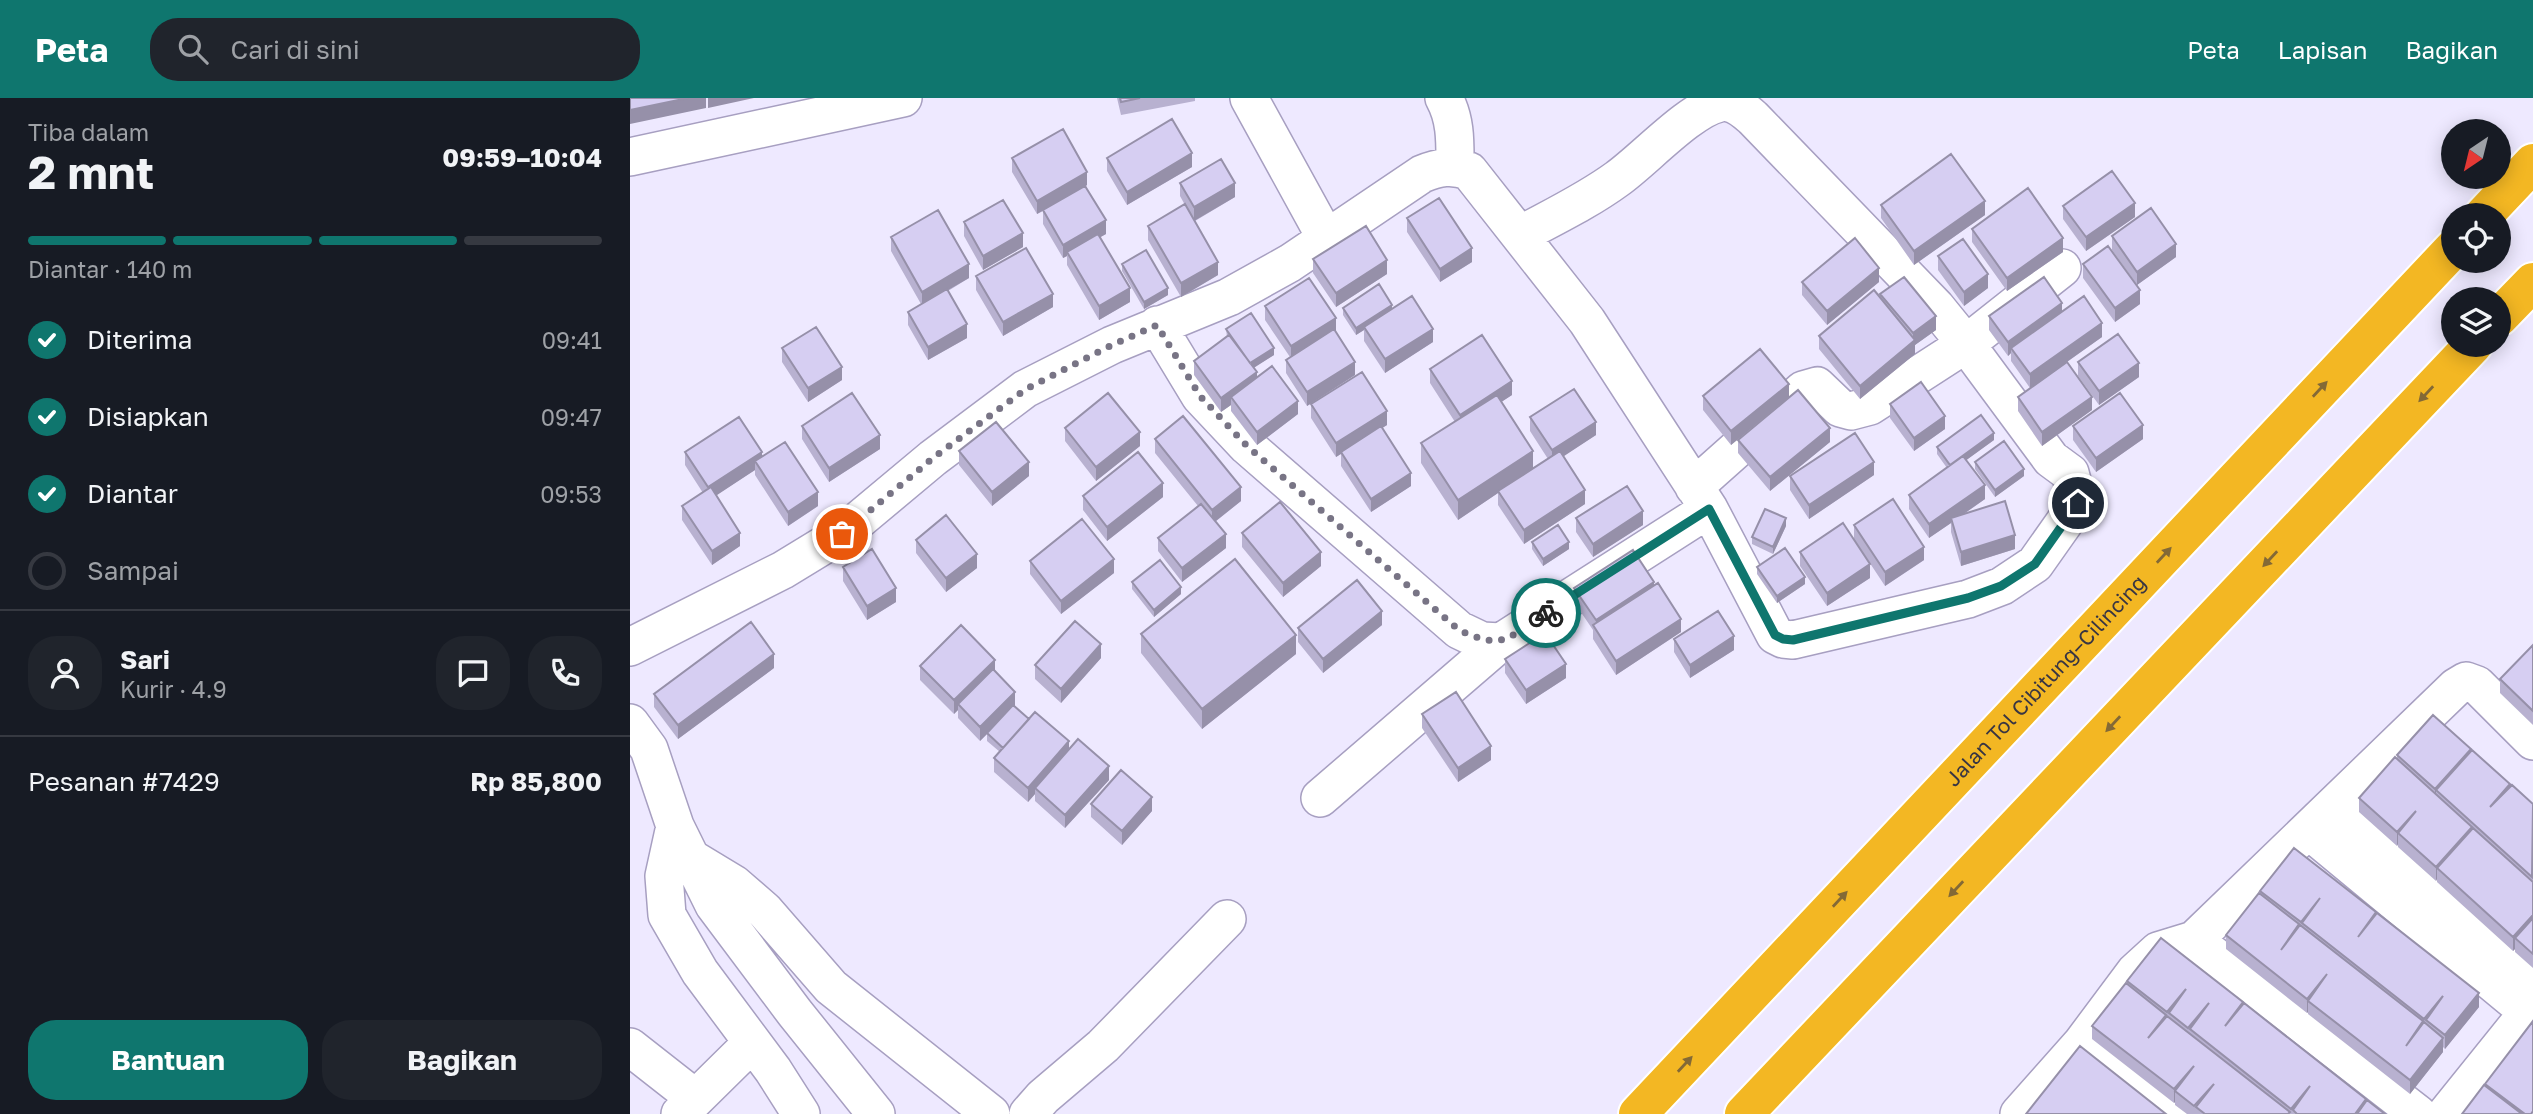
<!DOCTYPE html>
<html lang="id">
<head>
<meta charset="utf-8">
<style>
	:root { --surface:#171b24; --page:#20242c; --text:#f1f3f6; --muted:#9ea1a6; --line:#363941; --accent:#0f766e }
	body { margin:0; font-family:"Golos Text",sans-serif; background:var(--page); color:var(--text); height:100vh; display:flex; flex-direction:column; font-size:26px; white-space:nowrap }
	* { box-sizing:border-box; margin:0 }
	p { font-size:23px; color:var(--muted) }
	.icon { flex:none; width:38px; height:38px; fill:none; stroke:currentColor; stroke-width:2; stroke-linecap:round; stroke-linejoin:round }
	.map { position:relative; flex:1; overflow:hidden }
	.drawer { display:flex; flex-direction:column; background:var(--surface); width:630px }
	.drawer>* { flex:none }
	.needle { width:46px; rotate:215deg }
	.buttons { position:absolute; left:1811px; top:21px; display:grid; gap:14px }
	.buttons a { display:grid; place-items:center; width:70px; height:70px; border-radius:50%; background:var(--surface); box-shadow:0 4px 18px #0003; font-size:35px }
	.pin { position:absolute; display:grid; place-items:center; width:60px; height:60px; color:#fff; margin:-30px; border:4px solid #fff; border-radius:50%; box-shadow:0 2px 7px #0007 }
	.courier { position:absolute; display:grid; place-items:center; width:70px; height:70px; margin:-35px; border:5px solid #0f766e; border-radius:50%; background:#fff; color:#222; box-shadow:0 2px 9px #0007 }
	.head em { font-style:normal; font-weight:700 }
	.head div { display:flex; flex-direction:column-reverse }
	.head { display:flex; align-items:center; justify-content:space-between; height:119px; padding:0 28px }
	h1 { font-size:46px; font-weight:700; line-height:52px }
	.bar { display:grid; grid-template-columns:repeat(4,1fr); gap:10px 7px; align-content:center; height:84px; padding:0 28px }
	.bar i { height:9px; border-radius:5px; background:var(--line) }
	.bar .selected { background:var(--accent) }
	.bar p { grid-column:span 4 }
	.line { display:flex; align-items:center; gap:18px; padding:0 28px; border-top:2px solid var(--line) }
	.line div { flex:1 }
	.round { display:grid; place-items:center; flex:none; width:74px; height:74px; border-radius:28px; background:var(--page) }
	ol { padding:0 28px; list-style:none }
	li { display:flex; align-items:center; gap:21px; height:77px }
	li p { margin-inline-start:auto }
	li .icon { padding:7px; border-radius:50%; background:var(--accent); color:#fff; stroke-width:4 }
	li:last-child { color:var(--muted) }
	li i { width:38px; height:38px; border:4px solid var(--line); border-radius:50% }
	.cta { display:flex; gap:14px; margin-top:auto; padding:14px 28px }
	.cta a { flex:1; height:80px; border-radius:28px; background:var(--accent); color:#fff; font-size:28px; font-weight:700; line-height:80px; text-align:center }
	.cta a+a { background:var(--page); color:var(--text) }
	header { display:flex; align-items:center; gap:42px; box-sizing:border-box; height:98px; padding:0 35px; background:var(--accent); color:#fff }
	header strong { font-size:33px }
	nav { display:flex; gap:38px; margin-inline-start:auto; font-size:24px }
	.search { width:490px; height:63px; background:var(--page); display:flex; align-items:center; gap:18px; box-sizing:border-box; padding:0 24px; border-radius:28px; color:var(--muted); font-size:26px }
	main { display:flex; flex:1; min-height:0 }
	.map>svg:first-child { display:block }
</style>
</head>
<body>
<header>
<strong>Peta</strong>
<div class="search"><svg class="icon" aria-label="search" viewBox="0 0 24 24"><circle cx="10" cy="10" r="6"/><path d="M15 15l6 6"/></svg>Cari di sini</div>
<nav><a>Peta</a><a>Lapisan</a><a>Bagikan</a></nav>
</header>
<main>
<section class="drawer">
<div class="head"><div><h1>2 mnt</h1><p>Tiba dalam</p></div><em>09:59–10:04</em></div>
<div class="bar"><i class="selected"></i><i class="selected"></i><i class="selected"></i><i></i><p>Diantar · 140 m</p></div>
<ol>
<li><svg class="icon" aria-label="check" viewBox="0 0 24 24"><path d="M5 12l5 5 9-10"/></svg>Diterima<p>09:41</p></li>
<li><svg class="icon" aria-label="check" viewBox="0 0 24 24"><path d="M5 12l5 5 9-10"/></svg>Disiapkan<p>09:47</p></li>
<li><svg class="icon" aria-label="check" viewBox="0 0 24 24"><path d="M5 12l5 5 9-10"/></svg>Diantar<p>09:53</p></li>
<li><i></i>Sampai</li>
</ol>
<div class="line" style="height:126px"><a class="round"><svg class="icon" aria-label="person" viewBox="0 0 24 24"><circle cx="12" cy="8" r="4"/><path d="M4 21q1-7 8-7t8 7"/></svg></a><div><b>Sari</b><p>Kurir · 4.9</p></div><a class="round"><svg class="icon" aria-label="chat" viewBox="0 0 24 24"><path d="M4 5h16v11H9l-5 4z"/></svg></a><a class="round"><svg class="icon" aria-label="phone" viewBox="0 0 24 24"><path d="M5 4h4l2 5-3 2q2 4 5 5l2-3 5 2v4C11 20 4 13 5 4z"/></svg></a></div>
<div class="line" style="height:91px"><div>Pesanan #7429</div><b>Rp 85,800</b></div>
<div class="cta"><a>Bantuan</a><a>Bagikan</a></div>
</section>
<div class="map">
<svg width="1903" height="1016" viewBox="0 0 1903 1016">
	<rect width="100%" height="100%" fill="#eee9ff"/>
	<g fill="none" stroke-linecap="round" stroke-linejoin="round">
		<defs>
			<path id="minor" d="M619,0L697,142
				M814,0C826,22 825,44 825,68
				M0,59L273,0
				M527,227L570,298L617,348L829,532L852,543L871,544
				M1064,389L1173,292L1187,288L1210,310L1221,313L1240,308L1336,246L1432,170
				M0,549L153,472L212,436L303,360L395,291L482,247L599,199L660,165L792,76C809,69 821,67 839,73L957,223L1079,411L1145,537L1153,541L1163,542L1338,501L1372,488L1405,466L1448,405L1440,375L1421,361L1336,246L1306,209L1123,20C1114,12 1103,2 1090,5C1060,11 1014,62 987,81C957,103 923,119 890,137
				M0,625L19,651L45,728L84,807L165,915L246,1016
				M690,700L871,544L1079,411
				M1705,707L1903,881
				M45,728L34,778L37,817L70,874L143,972L171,1016
				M1678,732L1898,914
				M61,760L104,786L134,812L201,889L361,1016
				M1564,842L1788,1016
				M1452,945L1545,1016
				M0,949L65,1000
				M50,1016L122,945
				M398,1016L413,999L473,948L597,821
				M1389,1016L1452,945L1505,874L1528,853L1564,842L1826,589L1836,583L1847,587L1903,643
				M1816,1016L1903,908"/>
			<g id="highway">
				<path d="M1854,117L1903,65"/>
				<path d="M1869,219L1903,184"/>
				<path id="s1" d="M1008,1016L1824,150"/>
				<path d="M1114,1016L1843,247"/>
			</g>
		</defs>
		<use href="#minor" stroke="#a79fc1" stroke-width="40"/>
		<use href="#highway" stroke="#fff" stroke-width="42"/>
		<use href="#minor" stroke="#fff" stroke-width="37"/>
		<use href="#highway" stroke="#f3b723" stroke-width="38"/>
	</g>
	<path fill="#b8b1d0" d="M487,0H565V3L491,17Z
		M382,60L457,87L456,88L476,136L470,139L500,204L469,222L437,167V158L433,160L413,126V113L407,116L382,74Z
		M477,60L562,69L497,107L477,73Z
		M550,85L605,99L565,123L588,177L551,199L518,142V128L555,107L550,98Z
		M1251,107L1355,117L1284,167L1251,120Z
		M1433,108L1505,119L1456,153L1433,121Z
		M777,120L842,164L810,184L777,134Z
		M334,124L393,149L353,172L334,138Z
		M1342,131L1433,154L1377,193L1342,144Z
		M1482,138L1546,159L1507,187L1482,152Z
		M261,139L339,180L318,193L337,240L298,262L278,227V214L291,206L261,153Z
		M1308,158L1358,190L1334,208L1308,172Z
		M683,161L757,176L706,209L683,175Z
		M492,166L538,197L514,211L492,173Z
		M1453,166L1510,206L1485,224L1453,180Z
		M346,178L423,209L373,238L346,192Z
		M1172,184H1249L1197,227L1172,197Z
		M1250,196L1306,232L1285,247V256L1230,301L1189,251V238L1250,200Z
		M635,208L705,234L725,277L677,308L656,275V262L660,259L635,222Z
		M713,210L762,211L803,244L755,275L734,243V232L726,237L713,217Z
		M1432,214L1472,239L1437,264L1462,312L1412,348L1388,313V299L1400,290L1381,263V255L1378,258L1359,232V218Z
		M596,231L644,257L624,269L627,279L668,316L627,347L601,313V307L591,314L564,277V263L597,239Z
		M152,250L212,282L178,304L152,264Z
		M1448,264L1509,279L1469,307L1448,278Z
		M800,271L882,297L871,304L903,370L918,361L900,333V319L966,337L933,358L955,406L894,446L868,407V395L828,422L791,365V345L825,324L800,285Z
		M1073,298L1159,299L1101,347L1073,312Z
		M681,306L757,327L752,330L781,388L741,414L711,368V356L706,359L681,320Z
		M1260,306L1315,331L1284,353L1260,320Z
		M172,328L250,351L199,384L172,341Z
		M1443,328L1513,341L1466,374L1443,342Z
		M435,330L510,348L466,383L435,343Z
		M525,341L611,403L585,424L596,450L552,484L528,453V440L568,408L525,355Z
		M1108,342L1200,344L1140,393L1108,355Z
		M1364,342L1336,362L1355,401L1334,416L1385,451L1331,468L1321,434V425L1299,440L1279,411V397L1317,370L1307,356V349Z
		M329,353L399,378L362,408L329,367Z
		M55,354L132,359L188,408L158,428L125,377V372L86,397L110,448L82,467L52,422V408L73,395L55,367Z
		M1345,364L1394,378L1365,399L1345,371Z
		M1244,377L1179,421L1160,392V378Z
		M453,398L533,399L477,443L453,412Z
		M946,420L1013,427L963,459L946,434Z
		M1224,427L1294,462L1255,488L1224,441Z
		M1156,428L1143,456L1122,446V439Z
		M612,435L691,468L653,499L612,449Z
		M286,442L347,470L316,494L286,455Z
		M902,444L939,451L913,468L902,451Z
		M1170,454L1240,480L1197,508L1170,468Z
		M400,463L484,475L431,516L400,476Z
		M213,469L266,504L237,522L213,483Z
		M1127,469L1175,486L1147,505L1127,476Z
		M502,484L551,496L524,519L502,491Z
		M1024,488L1051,534L986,577L963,541V532L944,504V490Z
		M752,527L693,575L668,544V530Z
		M511,536L666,556L572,631L511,555Z
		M1044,541L1104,552L1060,580L1044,554Z
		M1903,547V627L1870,595V581Z
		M471,560L431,605L405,581V567Z
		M875,561L936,580L896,606L875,575Z
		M290,568L365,574L385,608L399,621L479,682L435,730L405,703V696L398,704L364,674V660L370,654L357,643V635L360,633L350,643L328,620V612L324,616L290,582Z
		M144,570L48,641L24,609V596Z
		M792,616L861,662L828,684L792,630Z
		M1841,654L1880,689L1903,706V870L1885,854V851L1883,853L1807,784V781L1806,783L1768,749V746L1767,748L1729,714V700L1767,661V657Z
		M461,706L522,713L492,747L461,719Z
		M1630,793L1746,816L1849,909L1815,951L1813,949V954L1780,996L1678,916V914L1677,915L1596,851V837L1630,796Z
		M1497,883L1613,907L1736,1004L1755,1016H1557L1545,1007V1004L1544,1005L1462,941V928L1497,886Z
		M1855,986L1903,1016H1832L1855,988Z"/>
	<path fill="#9690a9" d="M58,0H76V10L0,26V12Z
		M78,0H124L78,10Z
		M562,55V69L497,107V94Z
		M457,74V87L407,116V103Z
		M605,85V99L564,123V109Z
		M1355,103V117L1284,167V153Z
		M1505,105V119L1456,153V139Z
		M476,122V136L439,157L437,154V158L433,160V147Z
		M393,135V149L353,172V158Z
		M1433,140V154L1377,193V180Z
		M1546,146V159L1507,187V174Z
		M842,150V164L810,184V171Z
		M757,162V176L706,209V195Z
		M588,164V177L551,199V185Z
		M339,166V180L292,207V194Z
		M1249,170V184L1197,227V213Z
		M1358,176V190L1334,208V194Z
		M500,190V204L469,222V208Z
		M538,190V197L514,211V204Z
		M1510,192V206L1485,224V210Z
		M423,196V209L373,238V224Z
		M1432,205V219L1381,250V255L1378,258V244Z
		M762,207V214L734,229V232L726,237V230Z
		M1306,218V232L1285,247V256L1230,301V288L1283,244V235Z
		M706,220V234L661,262V248Z
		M1472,225V239L1400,290V276Z
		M337,226V240L298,262V249Z
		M803,231V244L755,275V261Z
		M644,250V257L619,273V266Z
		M725,264V277L677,308V294Z
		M1509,265V279L1469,307V293Z
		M212,269V282L178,304V290Z
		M627,274V287L601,299V307L591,314V300Z
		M882,283V297L830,331V317Z
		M1159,286V299L1101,347V333Z
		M1462,299V312L1412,348V334Z
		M668,303V316L627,347V334Z
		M757,313V327L706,359V345Z
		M1315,318V331L1284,353V340Z
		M966,324V337L922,366V352Z
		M1513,327V341L1466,374V360Z
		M1200,330V344L1140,393V379Z
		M510,334V348L466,383V369Z
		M1364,335V342L1320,374V367Z
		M250,337V351L199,384V370Z
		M903,353V373L868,393V395L828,422V402Z
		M132,354V368L125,363V372L78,403V389Z
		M399,364V378L362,408V394Z
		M1244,364V377L1179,421V407Z
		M1394,371V378L1365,399V392Z
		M781,375V388L741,414V401Z
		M533,385V399L477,443V429Z
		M1355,387V401L1322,424L1321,420V425L1299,440V426Z
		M611,389V403L582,426V412Z
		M955,392V406L894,446V432Z
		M188,394V408L158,428V414Z
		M1013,413V427L963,459V446Z
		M1156,420V428L1143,456V449Z
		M110,435V448L82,467V453Z
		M596,436V450L552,484V470Z
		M1385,437V451L1331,468V454Z
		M939,444V451L913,468V461Z
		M1294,449V462L1255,488V474Z
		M691,454V468L653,499V485Z
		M347,456V470L316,494V480Z
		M484,461V475L431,516V503Z
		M1240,466V480L1197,508V495Z
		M1175,479V486L1147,505V498Z
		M1024,484V498L966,531V522Z
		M551,489V496L524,519V512Z
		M266,490V504L237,522V508Z
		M752,513V527L693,575V561Z
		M1051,521V534L986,577V563Z
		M666,537V556L572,631V611Z
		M1104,538V552L1060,580V567Z
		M471,546V560L431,605V591Z
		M144,556V570L48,641V627Z
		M365,562V576L328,606V612L324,616V602Z
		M936,566V580L896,606V592Z
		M385,594V608L350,643V629Z
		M439,643V657L405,690V696L398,704V690Z
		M861,648V662L828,684V670Z
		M1841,651V665L1806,692V704L1805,705V691Z
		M479,668V682L435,730V717Z
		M522,699V713L492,747V733Z
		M1786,713L1768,735V746L1767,748V734Z
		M1842,729V742L1807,770V781L1806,783V769Z
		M1903,817V831L1885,840V851L1883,853V839Z
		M1697,876L1678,903V914L1677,915V901Z
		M1849,895V909L1815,951V937Z
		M1813,940V954L1780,996V982Z
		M1564,968L1545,993V1004L1544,1005V991Z"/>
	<path fill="#d6cef2" stroke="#9690a9" stroke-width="2" d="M0,0H58L0,12Z
		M490,0H510L491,4Z
		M542,21L562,55L497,94L477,60Z
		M433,31L457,74L407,103L382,60Z
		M1321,56L1355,103L1284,153L1251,107Z
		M591,61L605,85L564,109L550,85Z
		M1482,73L1505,105L1456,139L1433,108Z
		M455,88L476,122L433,147L413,112Z
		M1398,90L1433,140L1377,180L1342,131Z
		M809,100L842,150L810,171L777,120Z
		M373,102L393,135L353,158L334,124Z
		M555,106L588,164L551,185L518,128Z
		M1521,110L1546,146L1507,174L1482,138Z
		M308,112L339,166L292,194L261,139Z
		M736,128L757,162L706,195L683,161Z
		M468,136L500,190L469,208L437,154Z
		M1225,140L1249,170L1197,213L1172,184Z
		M1333,141L1358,176L1334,194L1308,158Z
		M1478,148L1510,192L1485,210L1453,166Z
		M396,150L423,196L373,224L346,178Z
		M516,152L538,190L514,204L492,166Z
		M1274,179L1306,218L1283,235L1250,196Z
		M1414,179L1432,205L1378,244L1359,218Z
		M679,180L706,220L661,248L635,208Z
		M749,186L762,207L726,230L713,210Z
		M317,191L337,226L298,249L278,214Z
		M1244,192L1285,242L1230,288L1189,238Z
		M782,198L803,231L755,261L734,229Z
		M1454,198L1472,225L1400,276L1381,250Z
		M621,215L644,250L620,265L596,231Z
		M186,229L212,269L178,290L152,250Z
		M704,231L725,264L677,294L656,262Z
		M1488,236L1509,265L1469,293L1448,264Z
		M599,237L627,274L591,300L564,263Z
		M852,237L882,283L830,317L800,271Z
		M1130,251L1159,286L1101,333L1073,298Z
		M1437,264L1462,299L1412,334L1388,299Z
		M642,268L668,303L627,334L601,299Z
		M732,274L757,313L706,345L681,306Z
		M1291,284L1315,318L1284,340L1260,306Z
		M944,291L966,324L922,352L900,319Z
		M1168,292L1200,330L1140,379L1108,342Z
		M222,295L250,337L199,370L172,328Z
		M478,295L510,334L466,369L435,330Z
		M1490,295L1513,327L1466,360L1443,328Z
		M867,297L903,353L828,402L791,345Z
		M1351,317L1364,335L1320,367L1307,349Z
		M553,318L611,389L582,412L525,341Z
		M109,319L132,354L78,389L55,354Z
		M366,324L399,364L362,394L329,353Z
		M751,328L781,375L741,401L711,354Z
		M1225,335L1244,364L1179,407L1160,378Z
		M1374,343L1394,371L1365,392L1345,364Z
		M155,344L188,394L158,414L125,363Z
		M930,353L955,392L894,432L868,393Z
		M508,354L533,385L477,429L453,398Z
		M1333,358L1355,387L1299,426L1279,397Z
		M997,388L1013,413L963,446L946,420Z
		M81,389L110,435L82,453L52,408Z
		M1263,401L1294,449L1255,474L1224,427Z
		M1375,403L1385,437L1331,454L1321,420Z
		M650,404L691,454L653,485L612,435Z
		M571,406L596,436L552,470L528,440Z
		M1135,411L1156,420L1143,449L1122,439Z
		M316,417L347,456L316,480L286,442Z
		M452,421L484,461L431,503L400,463Z
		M1213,425L1240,466L1197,495L1170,454Z
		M928,427L939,444L913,461L902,444Z
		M1155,450L1175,479L1147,498L1127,469Z
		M242,451L266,490L237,508L213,469Z
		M1003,452L1024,484L966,522L944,490Z
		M605,461L666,537L572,611L511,536Z
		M530,462L551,489L524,512L502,484Z
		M727,482L752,513L693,561L668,530Z
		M1028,485L1051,521L986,563L963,527Z
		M1088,513L1104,538L1060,567L1044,541Z
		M445,523L471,546L431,591L405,567Z
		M121,524L144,556L48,627L24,596Z
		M331,527L365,562L324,602L290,568Z
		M915,535L936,566L896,592L875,561Z
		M1903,547V613L1870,581Z
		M363,571L385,594L350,629L328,606Z
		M826,594L861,648L828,670L792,616Z
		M383,607L399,621L373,650L357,635Z
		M405,614L439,643L398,690L364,660Z
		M1803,617L1841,651L1805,691L1767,657Z
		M448,641L479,668L435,717L405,690Z
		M1842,652L1880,686L1860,709L1882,687L1903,706L1902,779L1806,692Z
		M1765,659L1842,729L1806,769L1768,735L1786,713L1767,734L1729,700Z
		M491,672L522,699L492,733L461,706Z
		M1843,730L1903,784V817L1883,839L1807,770Z
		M1664,750L1746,814L1728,839L1747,815L1849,895L1815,937L1796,922L1813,898L1794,921L1672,825L1690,800L1671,824L1630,793Z
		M1629,795L1669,826L1651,852L1670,827L1793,923L1776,948L1794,924L1813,940L1780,982L1678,903L1697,876L1677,901L1596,837Z
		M1903,820V856L1885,840Z
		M1531,840L1613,904L1595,928L1614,905L1736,1001L1725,1016H1667L1663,1012L1680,988L1661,1011L1560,931L1579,905L1558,930L1539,915L1556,891L1537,914L1497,883Z
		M1496,885L1536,917L1518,940L1537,918L1660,1014L1658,1016H1575L1566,1009L1584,986L1564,1008L1545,993L1564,968L1544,991L1462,928Z
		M1903,923V1013L1901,1016H1895L1855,986Z
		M1450,948L1536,1016H1396Z
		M1854,987L1892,1016H1832Z
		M1737,1002L1755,1016H1727Z"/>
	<defs><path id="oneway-solid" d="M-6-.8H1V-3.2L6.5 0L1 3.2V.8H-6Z" transform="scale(1.75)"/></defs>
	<g fill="#836936">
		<use href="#oneway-solid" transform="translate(1690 291) rotate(-47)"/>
		<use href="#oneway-solid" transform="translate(1796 296) rotate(133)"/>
		<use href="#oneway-solid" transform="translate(1534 457) rotate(-47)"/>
		<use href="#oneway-solid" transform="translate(1640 461) rotate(133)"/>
		<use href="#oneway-solid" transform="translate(1483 626) rotate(133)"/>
		<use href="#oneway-solid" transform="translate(1326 791) rotate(133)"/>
		<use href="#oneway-solid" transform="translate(1210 801) rotate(-47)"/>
		<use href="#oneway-solid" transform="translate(1055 966) rotate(-47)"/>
	</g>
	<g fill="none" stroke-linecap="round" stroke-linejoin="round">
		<path stroke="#787485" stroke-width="7" stroke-dasharray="0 12.6" d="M212,436L303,360L396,291L482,247L527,227L570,298L617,348L829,532C875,553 877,540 916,515"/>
		<path stroke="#0f766e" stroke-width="9" d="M916,515L1079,411L1145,537L1153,541L1163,542L1338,500L1371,488L1405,466L1448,405"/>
	</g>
	<g text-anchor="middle" stroke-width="7" stroke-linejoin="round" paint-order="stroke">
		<g font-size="21" fill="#383543" stroke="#fff">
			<text dy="7" stroke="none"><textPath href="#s1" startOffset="595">Jalan Tol Cibitung–Cilincing</textPath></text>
		</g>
	</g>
</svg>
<div class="buttons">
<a><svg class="needle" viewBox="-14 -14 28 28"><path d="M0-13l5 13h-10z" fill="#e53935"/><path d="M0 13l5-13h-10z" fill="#9ea1a6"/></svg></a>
<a><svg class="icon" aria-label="locate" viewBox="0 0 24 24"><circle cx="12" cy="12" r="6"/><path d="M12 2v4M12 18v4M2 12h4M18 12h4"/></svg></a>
<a><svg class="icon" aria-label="layers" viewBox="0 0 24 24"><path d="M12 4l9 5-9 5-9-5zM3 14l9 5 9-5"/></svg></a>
</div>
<div class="pin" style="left:212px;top:436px;background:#ea580c"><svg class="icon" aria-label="bag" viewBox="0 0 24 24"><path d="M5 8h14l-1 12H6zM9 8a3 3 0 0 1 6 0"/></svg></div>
<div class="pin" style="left:1448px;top:405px;background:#1f2937"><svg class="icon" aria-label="home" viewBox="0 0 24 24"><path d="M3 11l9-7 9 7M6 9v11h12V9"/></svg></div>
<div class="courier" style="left:916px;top:515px"><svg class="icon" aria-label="bike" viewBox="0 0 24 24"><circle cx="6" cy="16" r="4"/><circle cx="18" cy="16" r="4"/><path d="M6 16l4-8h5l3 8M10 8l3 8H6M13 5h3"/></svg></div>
</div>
</main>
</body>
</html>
